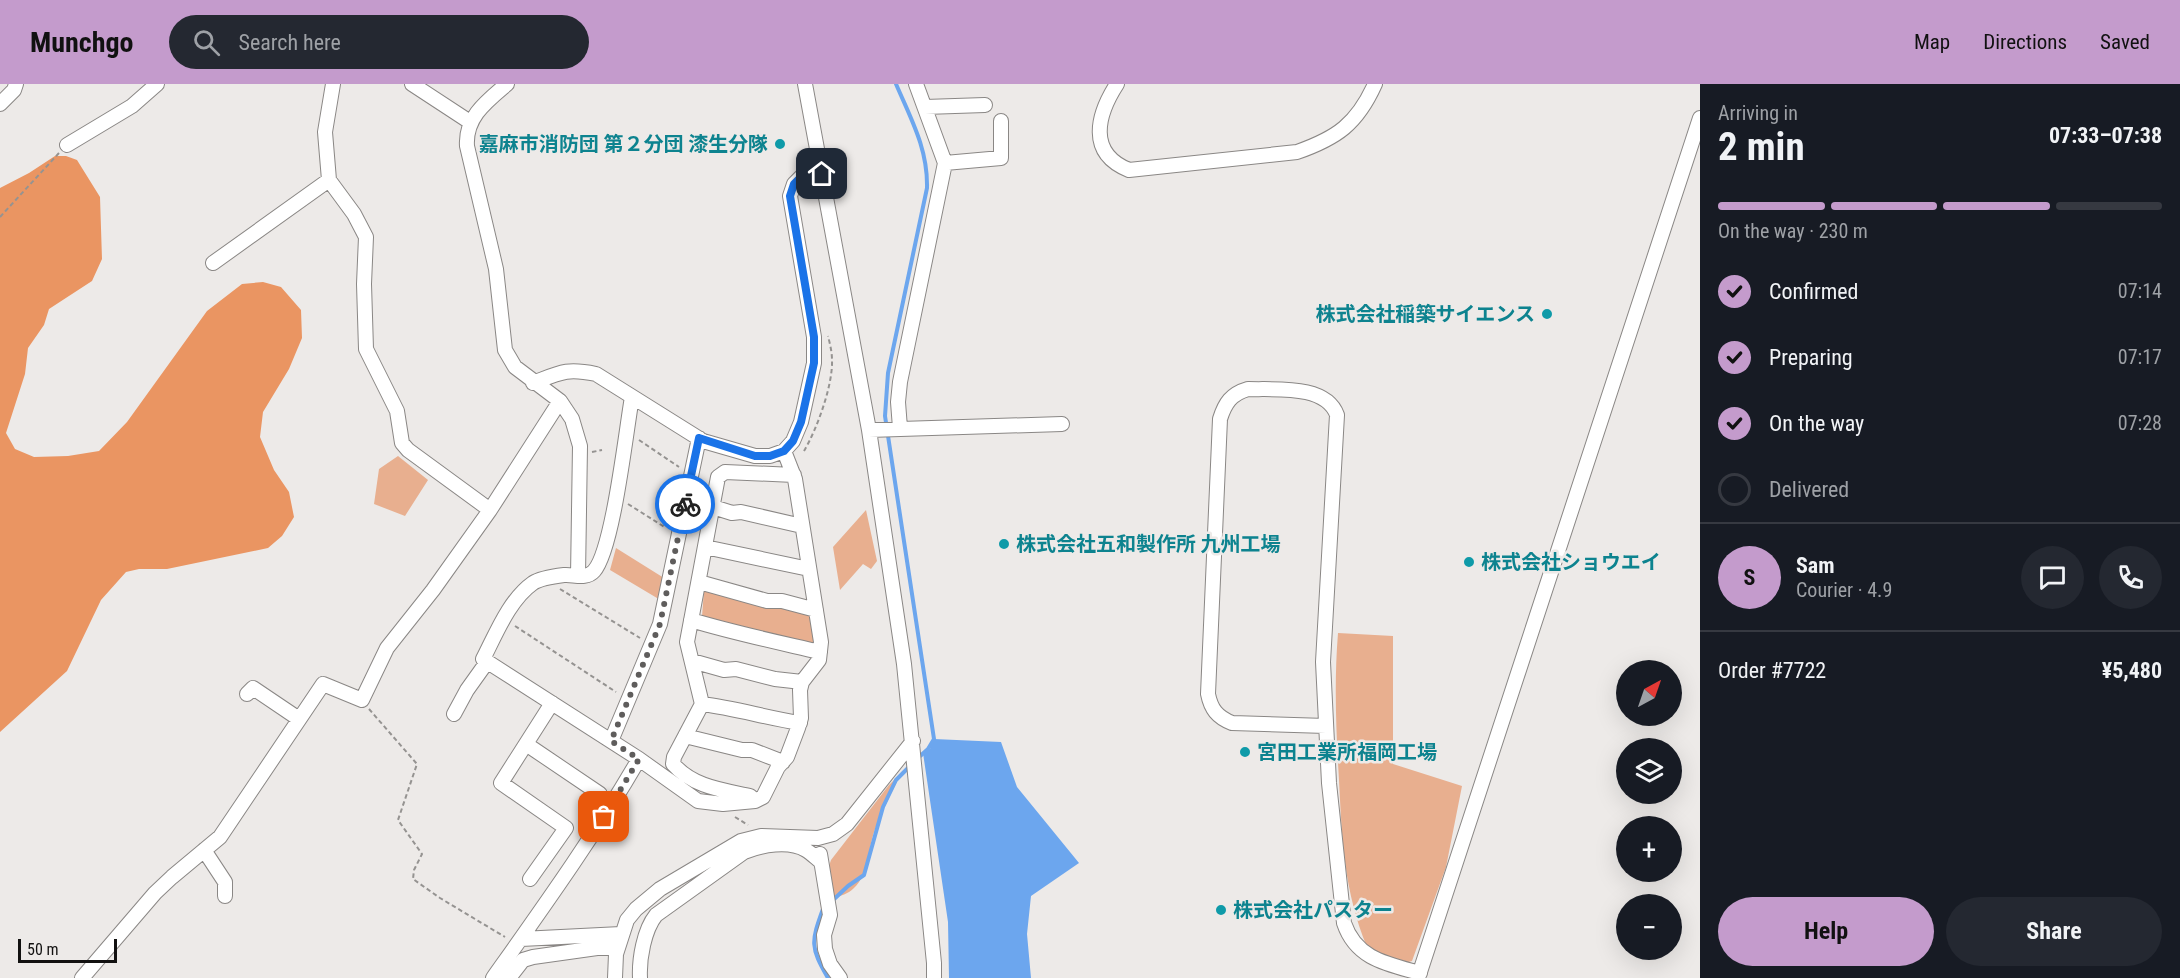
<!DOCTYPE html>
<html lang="en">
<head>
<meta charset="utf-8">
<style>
	:root { --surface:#171b24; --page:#242831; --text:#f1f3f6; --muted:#9ea1a6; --line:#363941; --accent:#c49bcc }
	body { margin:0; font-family:"Roboto Condensed","Noto Sans JP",sans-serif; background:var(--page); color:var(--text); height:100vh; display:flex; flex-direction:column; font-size:22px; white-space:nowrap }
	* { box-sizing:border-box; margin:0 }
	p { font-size:20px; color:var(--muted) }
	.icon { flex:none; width:33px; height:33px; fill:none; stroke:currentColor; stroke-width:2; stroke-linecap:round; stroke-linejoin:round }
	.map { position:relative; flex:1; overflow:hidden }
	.sheet { display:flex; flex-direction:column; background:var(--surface); width:480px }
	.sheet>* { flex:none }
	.needle { width:39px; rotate:40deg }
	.controls { position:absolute; left:1616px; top:576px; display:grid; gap:12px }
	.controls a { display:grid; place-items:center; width:66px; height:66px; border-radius:50%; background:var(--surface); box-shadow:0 6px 24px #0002; font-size:30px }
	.scale { position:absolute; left:18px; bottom:15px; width:99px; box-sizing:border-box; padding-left:6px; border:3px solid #121110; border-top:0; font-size:16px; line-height:21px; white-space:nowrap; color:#121110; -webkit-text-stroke:4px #edeae8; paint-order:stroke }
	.pin { position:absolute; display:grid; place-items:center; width:51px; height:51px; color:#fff; margin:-26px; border-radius:12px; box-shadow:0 3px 9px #0006 }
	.courier { position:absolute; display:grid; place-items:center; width:60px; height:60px; margin:-30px; border:4px solid #1a73e8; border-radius:50%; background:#fff; color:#222; box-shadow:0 2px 8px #0007 }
	.head em { font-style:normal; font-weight:700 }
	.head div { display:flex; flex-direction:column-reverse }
	.head { display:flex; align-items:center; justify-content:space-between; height:102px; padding:0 18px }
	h1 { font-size:39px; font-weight:700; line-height:45px }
	.bar { display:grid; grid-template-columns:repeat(4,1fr); gap:9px 6px; align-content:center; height:72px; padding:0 18px }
	.bar i { height:8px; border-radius:4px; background:var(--line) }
	.bar .selected { background:var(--accent) }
	.bar p { grid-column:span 4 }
	.line { display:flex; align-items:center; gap:15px; padding:0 18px; border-top:2px solid var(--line) }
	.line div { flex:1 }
	.round { display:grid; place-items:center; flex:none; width:63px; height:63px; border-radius:32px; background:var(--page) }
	ol { padding:0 18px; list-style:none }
	li { display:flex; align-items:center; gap:18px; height:66px }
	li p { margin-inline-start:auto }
	li .icon { padding:6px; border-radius:50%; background:var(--accent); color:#111; stroke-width:4 }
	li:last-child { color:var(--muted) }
	li i { width:33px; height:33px; border:3px solid var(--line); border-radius:50% }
	.button { display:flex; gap:12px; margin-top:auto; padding:12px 18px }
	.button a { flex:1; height:69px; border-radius:36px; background:var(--accent); color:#111; font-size:24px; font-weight:700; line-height:69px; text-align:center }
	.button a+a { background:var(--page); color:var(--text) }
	header { display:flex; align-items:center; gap:36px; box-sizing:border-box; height:84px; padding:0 30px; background:var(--accent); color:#111 }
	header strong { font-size:28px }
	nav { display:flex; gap:33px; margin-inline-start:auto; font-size:21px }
	.search { width:420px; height:54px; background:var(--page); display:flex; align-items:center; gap:15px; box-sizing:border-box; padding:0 21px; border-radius:33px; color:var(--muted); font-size:22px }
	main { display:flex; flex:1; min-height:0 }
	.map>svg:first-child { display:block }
</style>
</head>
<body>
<header>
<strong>Munchgo</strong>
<div class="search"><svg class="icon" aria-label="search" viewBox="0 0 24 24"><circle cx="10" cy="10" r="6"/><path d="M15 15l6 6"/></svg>Search here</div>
<nav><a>Map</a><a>Directions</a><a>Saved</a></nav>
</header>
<main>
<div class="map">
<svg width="1700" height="894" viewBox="0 0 1700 894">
	<rect width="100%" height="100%" fill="#edeae8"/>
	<path fill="#e8af8f" d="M398,372L428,396L405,432L374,420L379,385Z
		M866,426L877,477L871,485L863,480L840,506L833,463Z
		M616,464L664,494L662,517L610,486Z
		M704,506L814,528L818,555L809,562L702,533Z
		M1338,549L1393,552V680L1462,702L1446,783L1412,877L1401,880L1367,863C1344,807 1342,756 1339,696C1336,646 1334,598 1338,549Z
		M901,689C893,707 882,726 875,745C865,774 870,808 832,814L827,788L831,776L889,701Z"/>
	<path fill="#ea9562" d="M55,72H66L77,76L100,113L102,175L92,197L49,225L44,241L28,264L25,290L6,349L15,365L34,373L68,372L99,367L127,338L207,227L242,200L263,198L281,203L301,226L302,254L289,285L263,328L260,353L274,386L289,408L294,433L282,452L268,464L167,485H139L126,488L101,516L67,587L0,648V104L29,89Z"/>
	<path fill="#6ca6ee" d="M934,655L1001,658L1017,703L1079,779L1031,812L1027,850L1031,894H949L948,838L923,669L930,665Z"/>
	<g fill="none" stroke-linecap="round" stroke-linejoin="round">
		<path stroke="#6ca6ee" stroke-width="4" d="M896,0C911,35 928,65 927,104L888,289L885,332L934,655L928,665L918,674
			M831,818L848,802L864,791L883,723L896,696L910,682
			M823,825C811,858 810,863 828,894"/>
		<defs>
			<path id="minor" d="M412,0L470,38
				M507,0C487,17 465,33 467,62L496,185L505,266L515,283L560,317L572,335L580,362L578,492
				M805,0L869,346L904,580L934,879V894
				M1117,0C1097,31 1087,69 1129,86L1297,68C1337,54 1357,40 1375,0
				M0,20L14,6L16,0
				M925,23L985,21
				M67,61L132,22L157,0
				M945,79L1001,74V37
				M329,96L354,130L366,153L364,200L366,265L397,327L402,359L408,366L490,426
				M213,179L329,96L325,48L333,0
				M533,299C561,288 567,284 596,290L703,357L755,372H770L784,367L793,357L801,338L814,279V253L790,112L794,100L802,92L822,90
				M632,313C626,347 613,466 594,487C586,496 573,490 564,491C556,492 539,495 533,499C509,516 496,550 483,575L639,675L698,717L723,720L755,717L763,713L778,683L787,673L798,644L801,634L800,606L802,598L819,576L821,558L795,395L784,367
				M900,344L898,318L900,298L945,79L916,0
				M869,346L1062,340
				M713,423L732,429L741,428L802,442
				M705,463L809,485
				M699,498L767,517H782L816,526
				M691,536C734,549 777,558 820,568
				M692,577L724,586L736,585L775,595L802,598
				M247,610L253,604L299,635
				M702,620C735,624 767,634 800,639
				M454,630L467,606L487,578
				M1326,642L1232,639C1217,633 1211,625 1208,610L1220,335C1225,319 1231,310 1248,305C1275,306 1326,300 1337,331L1323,578L1329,699L1344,839C1356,875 1387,880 1420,889
				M685,652L742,666H752L783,678
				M611,657L660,540L699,354
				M526,660L600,710
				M753,715L750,712C722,706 693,703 673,680L674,673L702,620L687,558L718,393L725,388L794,391
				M204,766L225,798V812
				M820,770L830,831L824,851L825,865L830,880L840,894
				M530,795L566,744L501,699L552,619
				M521,855L621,850
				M82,894L155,809L172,793L220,753L323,600L362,616L387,564L433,506L490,426L560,317
				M493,894C544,822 595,751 639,675
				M509,894L523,876L533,873L597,864H617
				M615,894L616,870L627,836L636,825L660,805L741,757L761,752L818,754L833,750L847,740L913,657
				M640,894C639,875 644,846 656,831L744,768C761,761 789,756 806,766C811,769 816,774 821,778
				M1418,894L1700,34"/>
		</defs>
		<use href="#minor" stroke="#8a8785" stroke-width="16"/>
		<path stroke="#959391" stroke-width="2" stroke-dasharray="4.5 3" stroke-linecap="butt" d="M0,133L59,69
			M639,356L679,383
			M804,367C817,345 833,301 832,276C832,268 830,260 828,252
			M592,368L602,366
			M628,420L666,444
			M560,505L640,554
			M515,542L616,608
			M369,625L417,680L398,736L422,770L414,786L413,795L440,814L505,853
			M735,733L748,741"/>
		<use href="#minor" stroke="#fff" stroke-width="14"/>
	</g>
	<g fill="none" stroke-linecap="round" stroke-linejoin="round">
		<path stroke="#5f5d5c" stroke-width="6" stroke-dasharray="0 10.8" d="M604,733L639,675L611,657L660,540L685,420"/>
		<path stroke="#1a73e8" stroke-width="8" d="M685,420L699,354L755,372H770L784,367L793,357L801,338L814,279V253L790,112L794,100L802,92L822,90"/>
	</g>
	<g fill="#0f9aa8" stroke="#edeae8" stroke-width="2">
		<circle cx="780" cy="60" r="6"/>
		<circle cx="1547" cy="230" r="6"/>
		<circle cx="1004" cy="460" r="6"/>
		<circle cx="1469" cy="478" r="6"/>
		<circle cx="1245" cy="668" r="6"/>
		<circle cx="1221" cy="826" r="6"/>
	</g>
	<g text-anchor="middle" stroke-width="5" stroke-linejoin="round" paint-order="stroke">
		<g font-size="20" font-weight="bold" fill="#0d838f" stroke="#edeae8" text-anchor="start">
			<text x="768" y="67" text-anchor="end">嘉麻市消防団 第２分団 漆生分隊</text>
			<text x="1535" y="237" text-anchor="end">株式会社稲築サイエンス</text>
			<text x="1016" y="467">株式会社五和製作所 九州工場</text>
			<text x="1481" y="485">株式会社ショウエイ</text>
			<text x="1257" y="675">宮田工業所福岡工場</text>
			<text x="1233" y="833">株式会社パスター</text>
		</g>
	</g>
</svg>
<div class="controls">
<a><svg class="needle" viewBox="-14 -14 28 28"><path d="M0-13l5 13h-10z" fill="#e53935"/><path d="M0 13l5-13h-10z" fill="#9ea1a6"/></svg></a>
<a><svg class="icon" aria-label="layers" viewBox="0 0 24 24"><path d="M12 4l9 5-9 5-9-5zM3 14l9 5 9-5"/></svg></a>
<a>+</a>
<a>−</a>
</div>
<div class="scale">50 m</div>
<div class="pin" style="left:604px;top:733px;background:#ea580c"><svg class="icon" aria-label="bag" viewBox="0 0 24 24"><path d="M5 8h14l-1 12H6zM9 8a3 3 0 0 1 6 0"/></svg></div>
<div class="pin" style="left:822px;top:90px;background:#1f2937"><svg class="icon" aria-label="home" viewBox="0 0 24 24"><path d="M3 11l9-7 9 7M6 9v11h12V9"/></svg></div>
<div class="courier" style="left:685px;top:420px"><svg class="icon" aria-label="bike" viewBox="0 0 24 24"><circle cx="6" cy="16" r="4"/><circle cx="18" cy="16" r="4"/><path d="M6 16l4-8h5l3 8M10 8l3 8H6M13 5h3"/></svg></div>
</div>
<section class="sheet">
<div class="head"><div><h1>2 min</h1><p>Arriving in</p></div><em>07:33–07:38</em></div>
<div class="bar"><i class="selected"></i><i class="selected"></i><i class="selected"></i><i></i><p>On the way · 230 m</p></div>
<ol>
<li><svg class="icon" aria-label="check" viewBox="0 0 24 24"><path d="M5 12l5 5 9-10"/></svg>Confirmed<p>07:14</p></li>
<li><svg class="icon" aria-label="check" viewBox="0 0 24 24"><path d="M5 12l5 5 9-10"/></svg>Preparing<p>07:17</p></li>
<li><svg class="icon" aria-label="check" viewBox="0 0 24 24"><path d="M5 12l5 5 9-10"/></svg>On the way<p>07:28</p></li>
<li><i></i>Delivered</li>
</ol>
<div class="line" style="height:108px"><b class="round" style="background:var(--accent);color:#111">S</b><div><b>Sam</b><p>Courier · 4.9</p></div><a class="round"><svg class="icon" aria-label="chat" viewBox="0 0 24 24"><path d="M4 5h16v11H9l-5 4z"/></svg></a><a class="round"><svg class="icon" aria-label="phone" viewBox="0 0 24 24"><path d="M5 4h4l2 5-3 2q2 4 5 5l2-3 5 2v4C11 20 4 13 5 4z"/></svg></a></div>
<div class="line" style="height:78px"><div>Order #7722</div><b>¥5,480</b></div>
<div class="button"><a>Help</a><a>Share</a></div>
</section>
</main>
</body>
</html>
